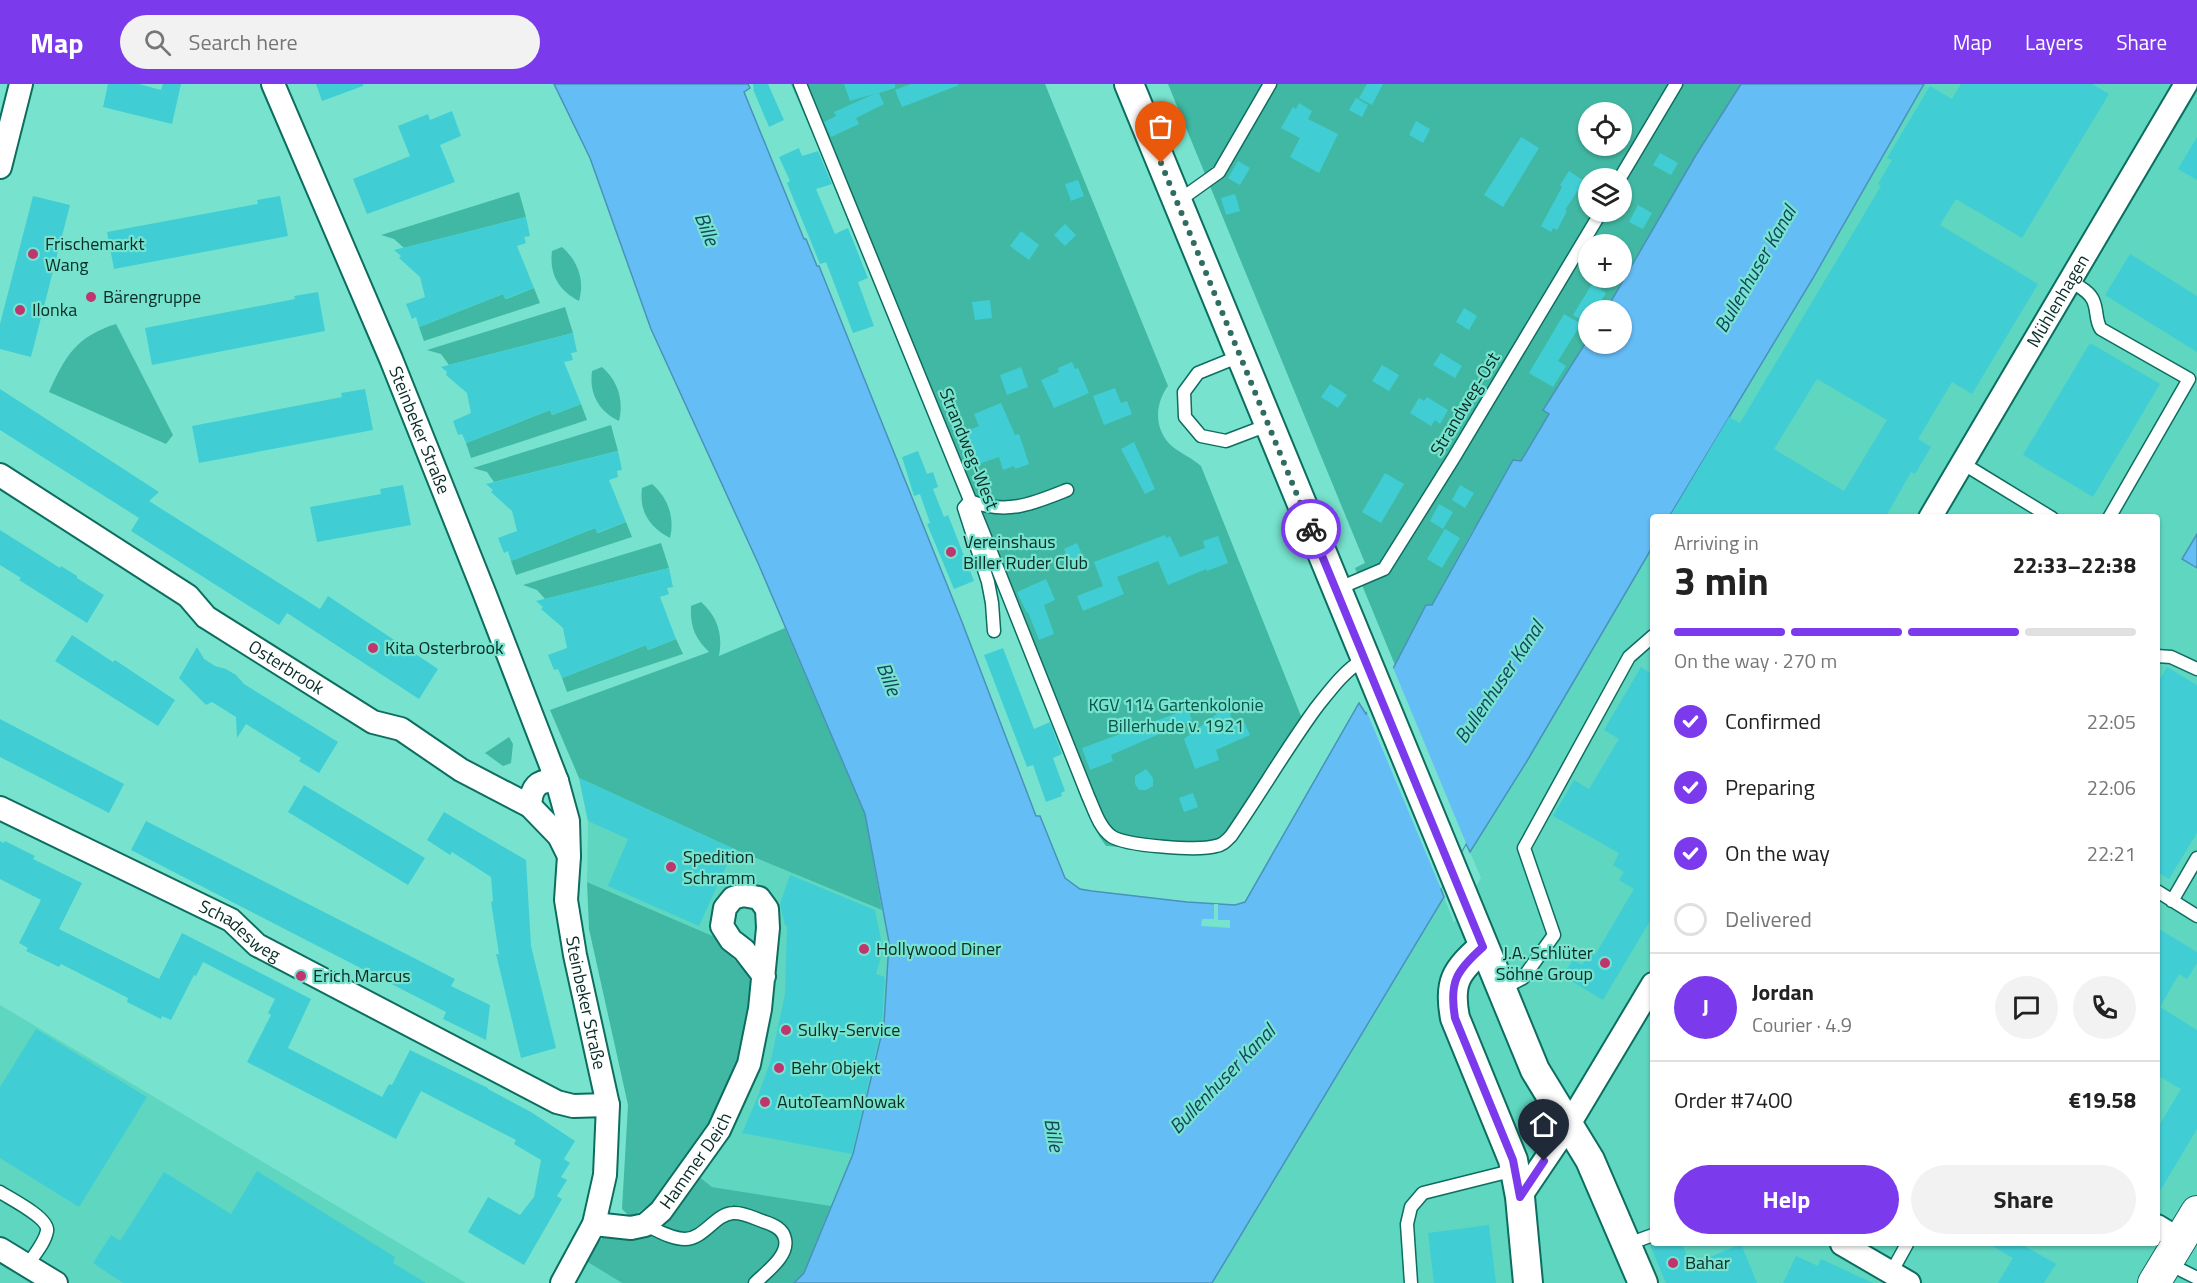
<!DOCTYPE html>
<html lang="en">
<head>
<meta charset="utf-8">
<style>
	:root { --surface:#fff; --page:#f2f2f2; --text:#222; --muted:#767676; --line:#e0e0e0; --accent:#7c3aed }
	body { margin:0; font-family:"Titillium Web",sans-serif; background:var(--page); color:var(--text); height:100vh; display:flex; flex-direction:column; font-size:22px; white-space:nowrap }
	* { box-sizing:border-box; margin:0 }
	p { font-size:20px; color:var(--muted) }
	.icon { flex:none; width:33px; height:33px; fill:none; stroke:currentColor; stroke-width:2; stroke-linecap:round; stroke-linejoin:round }
	.map { position:relative; flex:1; overflow:hidden }
	.details { position:absolute; left:1650px; top:430px; width:510px; height:732px; display:flex; flex-direction:column; background:var(--surface); border-radius:6px; box-shadow:0 2px 4px #0004 }
	.details>* { flex:none }
	.controls { position:absolute; left:1578px; top:18px; display:grid; gap:12px }
	.controls a { display:grid; place-items:center; width:54px; height:54px; border-radius:50%; background:var(--surface); box-shadow:0 2px 4px #0004; font-size:30px }
	.pin { position:absolute; display:grid; place-items:center; width:51px; height:51px; color:#fff; margin:-62px -26px; border-radius:50% 50% 50% 0; rotate:-45deg; box-shadow:0 0 6px #0007 }
	.pin .icon { rotate:45deg }
	.courier { position:absolute; display:grid; place-items:center; width:60px; height:60px; margin:-30px; border:4px solid #7c3aed; border-radius:50%; background:#fff; color:#222; box-shadow:0 2px 8px #0007 }
	.head em { font-style:normal; font-weight:700 }
	.head div { display:flex; flex-direction:column-reverse }
	.head { display:flex; align-items:center; justify-content:space-between; height:102px; padding:0 24px }
	h1 { font-size:39px; font-weight:700; line-height:45px }
	.bar { display:grid; grid-template-columns:repeat(4,1fr); gap:9px 6px; align-content:center; height:72px; padding:0 24px }
	.bar i { height:8px; border-radius:4px; background:var(--line) }
	.bar .active { background:var(--accent) }
	.bar p { grid-column:span 4 }
	.line { display:flex; align-items:center; gap:15px; padding:0 24px; border-top:2px solid var(--line) }
	.line div { flex:1 }
	.round { display:grid; place-items:center; flex:none; width:63px; height:63px; border-radius:32px; background:var(--page) }
	ol { padding:0 24px; list-style:none }
	li { display:flex; align-items:center; gap:18px; height:66px }
	li p { margin-inline-start:auto }
	li .icon { padding:6px; border-radius:50%; background:var(--accent); color:#fff; stroke-width:4 }
	li:last-child { color:var(--muted) }
	li i { width:33px; height:33px; border:3px solid var(--line); border-radius:50% }
	.button { display:flex; gap:12px; margin-top:auto; padding:12px 24px }
	.button a { flex:1; height:69px; border-radius:36px; background:var(--accent); color:#fff; font-size:24px; font-weight:700; line-height:69px; text-align:center }
	.button a+a { background:var(--page); color:var(--text) }
	header { display:flex; align-items:center; gap:36px; box-sizing:border-box; height:84px; padding:0 30px; background:var(--accent); color:#fff }
	header strong { font-size:28px }
	nav { display:flex; gap:33px; margin-inline-start:auto; font-size:21px }
	.search { width:420px; height:54px; background:var(--page); display:flex; align-items:center; gap:15px; box-sizing:border-box; padding:0 21px; border-radius:33px; color:var(--muted); font-size:22px }
	.map>svg:first-child { display:block }
</style>
</head>
<body>
<header>
<strong>Map</strong>
<div class="search"><svg class="icon" aria-label="search" viewBox="0 0 24 24"><circle cx="10" cy="10" r="6"/><path d="M15 15l6 6"/></svg>Search here</div>
<nav><a>Map</a><a>Layers</a><a>Share</a></nav>
</header>
<div class="map">
<svg width="2197" height="1199" viewBox="0 0 2197 1199">
	<rect width="100%" height="100%" fill="#77e3ce"/>
	<path fill="#5ed6c0" d="M1924,0H2197V450L2183,475L2197,484V1199H1212L1444,813L1454,839L1481,794L1470,768L1653,462V1160H2157V434L1669,433Z
		M579,694L734,765L882,826L889,858L884,940L853,1070L831,1122L712,1103L697,1091L758,982L752,896L715,853L587,798L588,737Z
		M0,921L466,1199H0Z
		M586,1177L622,1199H561Z"/>
	<path fill="#41b8a3" fill-rule="evenodd" d="M791,0H1045L1168,302C1154,321 1154,347 1173,363C1182,370 1192,374 1201,382L1307,647L1236,755L1228,764L1218,767L1106,762L1099,752L857,152Z
		M1168,0H1741L1696,71L1606,226H1588V255L1544,326L1549,329L1521,378L1473,446L1432,521L1426,522L1395,581L1355,484L1365,479ZM1588,28H1622V62H1588ZM1588,94H1622V128H1588ZM1588,160H1622V194H1588Z
		M519,108L526,133L404,164L394,155L381,151Z
		M562,163C578,177 585,196 579,217C559,207 549,190 552,167Z
		M534,204L540,219L424,257L419,243L503,210L506,215Z
		M565,223L573,249L449,281L441,270L427,266Z
		M116,240L173,351L166,360L49,308C65,272 77,252 116,240Z
		M602,283C618,297 624,316 619,337C598,327 589,309 592,287Z
		M581,320L587,336L471,374L466,359L550,326L552,331Z
		M611,341L618,367L494,398L487,388L473,384Z
		M652,400C668,414 675,433 670,454C649,443 639,427 642,404Z
		M626,438L632,453L516,491L511,477L595,444L598,449Z
		M661,459L669,484L545,515L537,506L523,501Z
		M701,518C718,533 723,551 719,572L785,544L865,730L882,826L734,765L579,694L550,626L709,568C695,554 690,543 691,522Z
		M676,555L683,570L567,608L562,594L646,561L648,566Z
		M509,653L513,660L511,679L503,682L485,669Z
		M587,798L715,853L752,896L741,977L712,1040L655,1116L631,1134L622,1125L628,1021L589,845Z
		M697,1091L712,1103L831,1122L804,1189L794,1199H622L586,1177L593,1164L606,1150L637,1153Z"/>
	<path fill="#65bdf6" stroke="#4992b8" stroke-width="1.5" d="M554,0H748L750,4L744,8L804,155H806L817,182H819L962,538L1036,732H1040L1065,794L1080,805L1092,807L1187,818L1235,821L1245,818L1359,619L1366,630L1395,581L1426,521H1432L1513,376L1521,377L1549,330L1543,326L1588,255V260H1622V226H1606L1696,71L1741,0H1924L1813,194L1669,433L1653,434V462L1527,677L1470,768L1466,760L1441,805L1444,813L1212,1199H794L804,1189L853,1070L884,940L889,858L865,730L758,479L651,245L590,74Z
		M2197,450V484L2182,475Z"/>
	<path fill="#77e3ce" d="M1392,581L1466,759L1441,805L1366,626Z
		M1214,820H1218V836H1230V844L1201,842L1202,835H1214Z"/>
	<path fill="#40ced4" fill-rule="evenodd" d="M108,0H139L161,6L163,0H181L172,40L103,23Z
		M316,0H363V2L322,17Z
		M753,0H768L784,36L769,43L753,5H754Z
		M844,0H895V4L879,9L884,20L856,34L859,40L831,53L824,38L836,32L834,28L874,10L850,17Z
		M911,0H958L959,1L902,23L895,6Z
		M1367,0H1383L1372,21L1359,14Z
		M1961,0H2092L2109,10L2022,154L1956,115L1940,141L2038,200L1972,310L1952,298L1918,355L1931,363L1915,390L1911,388L1885,434H1669L1729,333L1740,339L1881,102L1878,100L1892,76L1887,74L1930,2L1952,15ZM1817,295L1887,336L1844,407L1774,365Z
		M1356,14L1368,21L1362,33L1349,26Z
		M1299,19L1312,27L1308,35L1338,50L1319,89L1290,73L1300,54L1281,44L1293,23L1296,25Z
		M452,27L461,52L440,61L455,98L367,130L353,95L410,72L398,42L428,30L430,36Z
		M1416,37L1430,45L1423,59L1409,51Z
		M1521,53L1539,64L1503,123L1484,111Z
		M2197,53V96L2178,85Z
		M799,64L802,72L818,67L832,100L816,105L835,150L848,144L868,194L858,198L874,242L853,249L826,178L820,180L787,99L790,97L779,73Z
		M1660,69L1678,79L1671,91L1653,81Z
		M1238,77L1250,84L1240,101L1228,94Z
		M1569,87L1584,97L1565,126L1567,127L1557,146L1553,144L1551,148L1541,142L1562,103L1560,101Z
		M1078,96L1084,112L1071,117L1065,100Z
		M1235,110L1240,127L1226,131L1221,114Z
		M33,112L70,121L31,273L0,265V240Z
		M280,112L288,152L114,185L107,148L258,120L257,116Z
		M1638,121L1652,129L1643,145L1629,138Z
		M526,133L530,152L524,153L526,159L517,162L534,204L505,215L503,210L419,243L416,233L412,235L406,220L425,213L420,193L399,174L401,172L394,166Z
		M1065,140L1076,151L1065,162L1054,151Z
		M1021,147L1039,161L1029,176L1010,162Z
		M2130,170L2197,212V268L2105,211Z
		M1592,200L1606,209L1595,226H1588V237H1583L1573,231Z
		M318,208L325,247L152,281L145,244L295,215L294,212Z
		M990,216L992,234L975,236L972,218Z
		M1464,224L1477,232L1469,246L1456,238Z
		M1564,230L1581,240L1558,277L1566,282L1553,303L1529,289Z
		M573,249L577,268L571,269L573,276L564,278L581,320L552,331L550,326L466,359L462,350L458,351L453,337L471,329L467,309L446,291L447,288L441,283Z
		M2090,259L2160,300L2093,413L2023,371Z
		M1441,269L1462,282L1455,294L1433,281Z
		M1072,278L1075,285L1078,284L1089,309L1054,324L1041,296L1059,288L1058,284Z
		M1382,281L1399,291L1389,307L1372,297Z
		M1021,283L1028,303L1007,311L1000,291Z
		M1330,300L1347,311L1338,324L1321,313Z
		M1115,304L1121,319L1127,317L1132,330L1104,341L1093,312Z
		M0,305L159,408L149,417L320,525L328,512L438,585L419,615L287,529L279,541L131,447L139,434L0,346Z
		M365,305L373,346L199,379L192,342L342,313L341,309Z
		M1427,313L1448,326L1440,340L1435,336L1431,342L1410,329L1419,314L1424,317Z
		M1001,319L1015,351L1019,350L1029,380L1015,385L1014,382L1003,386L999,373L970,383L963,363L972,360L967,347L979,342L974,330Z
		M1134,358L1155,405L1145,410L1121,365Z
		M618,367L622,386L617,387L618,393L609,396L626,438L597,449L595,444L511,477L508,467L504,469L498,454L517,447L512,427L491,408L493,406L486,400Z
		M918,367L927,390L933,388L938,403L933,405L944,433L948,431L974,497L954,505L927,440L930,439L920,410L914,412L902,373Z
		M1385,389L1404,400L1381,439L1362,428Z
		M403,401L411,441L317,458L310,423L381,410L380,405Z
		M1460,401L1474,409L1465,424L1452,416Z
		M1439,420L1453,428L1443,445L1430,437Z
		M1445,445L1460,454L1442,484L1427,475Z
		M0,446L60,484L61,482L77,492V494L104,511L87,539L19,496L21,494L0,481Z
		M1165,451L1166,454L1170,452L1180,473L1205,464L1203,457L1218,452L1228,479L1207,487L1206,485L1168,501L1158,477L1117,493L1124,510L1083,527L1077,512L1103,502L1094,478Z
		M1077,459L1084,475L1070,481L1064,465Z
		M669,484L673,503L667,504L669,510L660,513L676,555L648,566L646,561L562,594L558,585L554,586L548,571L567,564L563,544L541,525L543,523L536,517Z
		M1046,495L1055,516L1044,521L1054,550L1039,556L1028,528L1027,529L1017,508Z
		M72,551L113,578L115,576L175,616L158,642L55,577Z
		M197,563L204,575L215,582L226,585L236,591L244,600L338,658L319,689L299,677L301,674L246,640L237,654L236,633L212,618L206,621L179,594Z
		M1003,564L1034,645L1050,638L1062,670L1053,674L1065,707L1061,709L1062,712L1046,718L1033,681L1027,683L984,571Z
		M1641,583L1653,591V832L1603,916L1563,892L1573,876L1582,881L1590,868L1595,871L1634,805L1619,796L1624,788L1613,781L1619,769L1553,732L1574,696L1589,705L1619,655L1604,646Z
		M2167,583L2197,601V749L2169,795L2157,788V600Z
		M1227,622L1235,642L1244,638L1250,651L1216,666L1219,676L1195,685L1184,655Z
		M1188,625L1192,636L1111,671L1113,677L1090,686L1082,664Z
		M0,635L124,700L109,729L0,673Z
		M1146,685L1153,694V702L1146,706H1139L1135,700V692Z
		M579,694L734,765L699,842L608,802L628,755L588,737Z
		M304,701L425,774L408,801L288,728Z
		M1193,709L1198,723L1184,728L1179,714Z
		M444,728L526,776L531,862L556,964L521,974L496,870H499L491,818L493,817L491,793L452,768L450,771L427,756Z
		M146,737L455,895L451,902L490,921L486,956L443,935L446,928L131,766Z
		M0,757L4,759L5,757L35,772L33,775L82,799L59,845L159,895L182,849L311,915L288,964L382,1013L389,1000L392,1001L410,966L488,1004V1005L531,1028L575,1057L564,1075L570,1079L561,1093L567,1096L557,1112L562,1115L524,1181L468,1148L488,1113L520,1131L534,1113L541,1076L514,1060L516,1056L421,1007L396,1055L247,978L271,931L268,929L275,915L203,878L196,892L194,891L171,936L162,932L161,935L127,918L128,914L61,880L59,883L26,867L28,864L19,859L41,816L0,795Z
		M790,791L875,826L883,866L876,890L885,893L882,941L852,1070L742,1049L756,1017L771,976L785,910L787,842L785,841L780,820Z
		M2157,844L2197,868V879L2187,895L2179,890L2160,923L2197,946V1045L2157,1112V1045L2181,1005L2157,991Z
		M36,945L147,1013L79,1123L0,1074V1003Z
		M257,1087L395,1173L393,1179L426,1199H123L93,1179L111,1151L120,1157L164,1088L231,1130Z
		M1489,1141L1496,1199H1434L1428,1149Z
		M1654,1160H1682L1691,1181L1741,1160L1757,1199H1666L1650,1161Z
		M1989,1160H2021L2056,1180L2044,1199H1998L2013,1174Z
		M1796,1172L1818,1182L1821,1175L1873,1199H1783Z"/>
	<g fill="none" stroke-linecap="round" stroke-linejoin="round">
		<defs>
			<path id="service" d="M800,0L983,448L1088,712C1094,725 1099,743 1111,752C1125,762 1199,767 1216,762C1223,761 1226,757 1231,752C1260,710 1286,665 1316,624C1331,605 1344,587 1364,575
				M1620,94L1676,0
				M1177,118L1219,88L1270,0
				M2070,197C2078,202 2089,207 2093,216C2098,227 2095,236 2101,245L2189,295L2109,434
				M1240,272L1198,289L1184,308L1185,333L1201,352L1226,357L1268,341
				M1962,379L2052,434
				M1337,505L1384,485L1453,375L1601,128
				M994,547L992,519L988,498L964,424L970,417C1007,431 1032,420 1067,406
				M2157,572L2171,573L2197,585
				M2157,807L2197,832
				M2172,817L2197,774
				M1502,905L1523,894L1554,851L1524,764L1629,573L1653,552
				M0,1108C11,1115 49,1134 47,1147C45,1159 33,1172 27,1182
				M645,1141C657,1146 671,1155 685,1155C704,1155 715,1130 733,1129C744,1128 755,1135 765,1138C774,1141 783,1145 785,1155C789,1172 766,1188 755,1199
				M1628,1160L1653,1151
				M2167,1179L2197,1194
				M1891,1189L1907,1160
				M1411,1199L1407,1140L1411,1123L1423,1109L1515,1086"/>
			<g id="minor">
				<path id="s1" d="M273,0L391,275L484,508L557,697L568,737L569,772L566,816L575,871L608,1021L605,1091L594,1140L562,1199"/>
				<path d="M0,83L21,0"/>
				<path id="s2" d="M0,391L188,512L206,533L373,638L401,645L461,686L530,722L559,752L569,772"/>
				<path id="s3" d="M1930,434L2186,0"/>
				<path d="M530,722C531,704 537,695 557,697"/>
				<path id="s4" d="M0,724L231,836L257,861L557,1018L573,1022L608,1021"/>
				<path d="M1520,1113L1568,1042L1653,900"/>
				<path id="s5" d="M594,1140L631,1144L645,1141L661,1127L719,1046L749,980L760,925L768,844L767,825L759,814L743,811L733,814L725,824L722,842L731,856L744,866L764,892"/>
				<path d="M2157,1142L2180,1156"/>
				<path d="M1842,1160L1909,1199"/>
				<path d="M0,1165L56,1199"/>
			</g>
			<path id="tertiary" d="M1129,0L1535,986L1590,1076L1643,1199
				M1483,863C1456,887 1448,898 1455,934L1513,1076L1520,1113L1528,1199"/>
			<path id="secondary" d="M2154,1199L2197,1128"/>
		</defs>
		<use href="#service" stroke="#0d6d5f" stroke-width="15"/>
		<use href="#minor" stroke="#0d6d5f" stroke-width="26"/>
		<use href="#tertiary" stroke="#0d6d5f" stroke-width="32"/>
		<use href="#secondary" stroke="#0d6d5f" stroke-width="34"/>
		<use href="#service" stroke="#fff" stroke-width="12"/>
		<use href="#minor" stroke="#fff" stroke-width="22"/>
		<use href="#tertiary" stroke="#fff" stroke-width="28"/>
		<use href="#secondary" stroke="#fff" stroke-width="32"/>
	</g>
	<g fill="none" stroke-linecap="round" stroke-linejoin="round">
		<path stroke="#2f6c61" stroke-width="6" stroke-dasharray="0 10.8" d="M1161,79L1311,445"/>
		<path stroke="#7c3aed" stroke-width="8" d="M1311,445L1483,863C1456,887 1449,898 1455,934L1513,1076L1520,1113L1544,1077"/>
	</g>
	<g fill="#bf356f" stroke="#77e3ce" stroke-width="2">
		<circle cx="33" cy="170" r="6"/>
		<circle cx="91" cy="213" r="6"/>
		<circle cx="20" cy="226" r="6"/>
		<circle cx="951" cy="468" r="6"/>
		<circle cx="373" cy="564" r="6"/>
		<circle cx="671" cy="783" r="6"/>
		<circle cx="864" cy="865" r="6"/>
		<circle cx="1605" cy="879" r="6"/>
		<circle cx="301" cy="892" r="6"/>
		<circle cx="786" cy="946" r="6"/>
		<circle cx="779" cy="984" r="6"/>
		<circle cx="765" cy="1018" r="6"/>
		<circle cx="1673" cy="1179" r="6"/>
	</g>
	<g text-anchor="middle" stroke-width="4.5" stroke-linejoin="round" paint-order="stroke">
		<g font-size="18" fill="#082c26" stroke="#77e3ce" text-anchor="start">
			<text x="45" y="166">Frischemarkt<tspan x="45" dy="21">Wang</tspan></text>
			<text x="103" y="219">Bärengruppe</text>
			<text x="32" y="232">Ilonka</text>
			<text x="963" y="464">Vereinshaus<tspan x="963" dy="21">Biller Ruder Club</tspan></text>
			<text x="385" y="570">Kita Osterbrook</text>
			<text x="683" y="779">Spedition<tspan x="683" dy="21">Schramm</tspan></text>
			<text x="876" y="871">Hollywood Diner</text>
			<text x="1593" y="875" text-anchor="end">J.A. Schlüter<tspan x="1593" dy="21">Söhne Group</tspan></text>
			<text x="313" y="898">Erich Marcus</text>
			<text x="798" y="952">Sulky-Service</text>
			<text x="791" y="990">Behr Objekt</text>
			<text x="777" y="1024">AutoTeamNowak</text>
			<text x="1685" y="1185">Bahar</text>
		</g>
		<g font-size="18" fill="#082c26" stroke="#77e3ce">
			<text dy="6" stroke="none"><textPath href="#s3" startOffset="252">Mühlenhagen</textPath></text>
			<text transform="translate(1465 320) rotate(-59)" y="6">Strandweg-Ost</text>
			<text dy="6" stroke="none"><textPath href="#s1" startOffset="376">Steinbeker Straße</textPath></text>
			<text transform="translate(969 365) rotate(68)" y="6">Strandweg-West</text>
			<text dy="6" stroke="none"><textPath href="#s2" startOffset="346">Osterbrook</textPath></text>
			<text dy="6" stroke="none"><textPath href="#s4" startOffset="270">Schadesweg</textPath></text>
			<text dy="6" stroke="none"><textPath href="#s1" startOffset="978">Steinbeker Straße</textPath></text>
			<text dy="6" stroke="none"><textPath href="#s5" startOffset="134">Hammer Deich</textPath></text>
		</g>
		<g font-size="18" fill="#065448" stroke="#77e3ce">
			<text x="1176" y="627">KGV 114 Gartenkolonie<tspan x="1176" dy="21">Billerhude v. 1921</tspan></text>
		</g>
		<g font-size="20" font-style="italic" fill="#144461" stroke="#77e3ce">
			<text transform="translate(707 145) rotate(68)" y="7">Bille</text>
			<text transform="translate(1755 185) rotate(-60)" y="7">Bullenhuser Kanal</text>
			<text transform="translate(889 595) rotate(68)" y="7">Bille</text>
			<text transform="translate(1499 598) rotate(-56)" y="7">Bullenhuser Kanal</text>
			<text transform="translate(1222 995) rotate(-46)" y="7">Bullenhuser Kanal</text>
			<text transform="translate(1054 1051) rotate(80)" y="7">Bille</text>
		</g>
	</g>
</svg>
<div class="controls">
<a><svg class="icon" aria-label="locate" viewBox="0 0 24 24"><circle cx="12" cy="12" r="6"/><path d="M12 2v4M12 18v4M2 12h4M18 12h4"/></svg></a>
<a><svg class="icon" aria-label="layers" viewBox="0 0 24 24"><path d="M12 4l9 5-9 5-9-5zM3 14l9 5 9-5"/></svg></a>
<a>+</a>
<a>−</a>
</div>
<div class="pin" style="left:1161px;top:79px;background:#ea580c"><svg class="icon" aria-label="bag" viewBox="0 0 24 24"><path d="M5 8h14l-1 12H6zM9 8a3 3 0 0 1 6 0"/></svg></div>
<div class="pin" style="left:1544px;top:1077px;background:#1f2937"><svg class="icon" aria-label="home" viewBox="0 0 24 24"><path d="M3 11l9-7 9 7M6 9v11h12V9"/></svg></div>
<div class="courier" style="left:1311px;top:445px"><svg class="icon" aria-label="bike" viewBox="0 0 24 24"><circle cx="6" cy="16" r="4"/><circle cx="18" cy="16" r="4"/><path d="M6 16l4-8h5l3 8M10 8l3 8H6M13 5h3"/></svg></div>
<section class="details">
<div class="head"><div><h1>3 min</h1><p>Arriving in</p></div><em>22:33–22:38</em></div>
<div class="bar"><i class="active"></i><i class="active"></i><i class="active"></i><i></i><p>On the way · 270 m</p></div>
<ol>
<li><svg class="icon" aria-label="check" viewBox="0 0 24 24"><path d="M5 12l5 5 9-10"/></svg>Confirmed<p>22:05</p></li>
<li><svg class="icon" aria-label="check" viewBox="0 0 24 24"><path d="M5 12l5 5 9-10"/></svg>Preparing<p>22:06</p></li>
<li><svg class="icon" aria-label="check" viewBox="0 0 24 24"><path d="M5 12l5 5 9-10"/></svg>On the way<p>22:21</p></li>
<li><i></i>Delivered</li>
</ol>
<div class="line" style="height:108px"><b class="round" style="background:var(--accent);color:#fff">J</b><div><b>Jordan</b><p>Courier · 4.9</p></div><a class="round"><svg class="icon" aria-label="chat" viewBox="0 0 24 24"><path d="M4 5h16v11H9l-5 4z"/></svg></a><a class="round"><svg class="icon" aria-label="phone" viewBox="0 0 24 24"><path d="M5 4h4l2 5-3 2q2 4 5 5l2-3 5 2v4C11 20 4 13 5 4z"/></svg></a></div>
<div class="line" style="height:78px"><div>Order #7400</div><b>€19.58</b></div>
<div class="button"><a>Help</a><a>Share</a></div>
</section>
</div>
</body>
</html>
